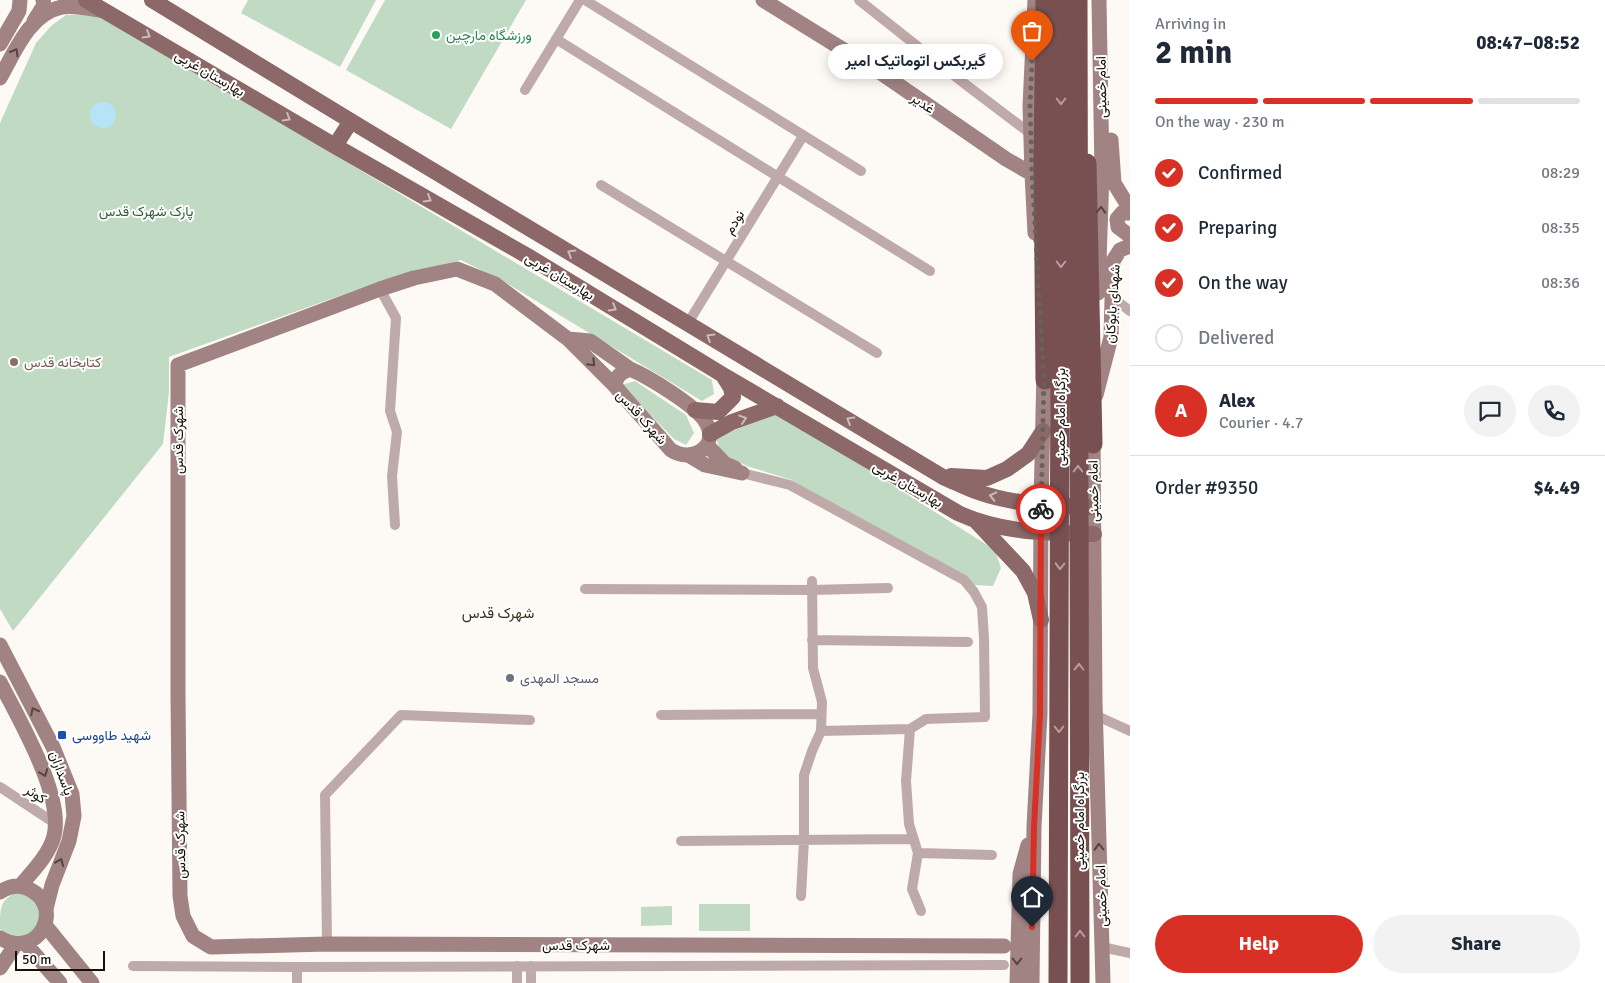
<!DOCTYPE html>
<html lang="en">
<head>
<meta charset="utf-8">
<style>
	:root { --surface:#fff; --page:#f2f2f3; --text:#1f2937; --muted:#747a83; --line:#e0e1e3; --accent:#d93025 }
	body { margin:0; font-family:Signika,Vazirmatn,sans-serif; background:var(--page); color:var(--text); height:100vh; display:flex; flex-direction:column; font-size:19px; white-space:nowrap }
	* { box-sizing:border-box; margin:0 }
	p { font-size:16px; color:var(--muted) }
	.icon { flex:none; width:28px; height:28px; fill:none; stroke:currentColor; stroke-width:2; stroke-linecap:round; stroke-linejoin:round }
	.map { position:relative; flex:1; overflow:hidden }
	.panel { display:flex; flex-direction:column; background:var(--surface); width:475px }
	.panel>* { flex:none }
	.scale { position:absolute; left:15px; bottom:12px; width:90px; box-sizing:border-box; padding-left:5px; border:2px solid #161108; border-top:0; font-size:14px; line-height:18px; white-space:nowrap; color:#161108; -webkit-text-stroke:4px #fff; paint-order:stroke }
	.pin { position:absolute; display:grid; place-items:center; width:42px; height:42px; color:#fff; margin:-51px -21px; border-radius:50% 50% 50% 0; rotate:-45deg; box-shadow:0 0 5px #0007 }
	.pin .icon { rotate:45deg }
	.courier { position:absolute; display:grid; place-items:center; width:50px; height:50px; margin:-25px; border:4px solid #d93025; border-radius:50%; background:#fff; color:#222; box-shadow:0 1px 6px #0007 }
	.bubble { position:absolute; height:35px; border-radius:18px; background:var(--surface); box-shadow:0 2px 12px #0003; font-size:16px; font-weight:700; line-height:35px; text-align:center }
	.overview em { font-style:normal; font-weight:700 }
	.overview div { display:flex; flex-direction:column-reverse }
	.overview { display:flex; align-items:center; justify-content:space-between; height:85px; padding:0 25px }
	h1 { font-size:32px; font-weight:700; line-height:38px }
	.bar { display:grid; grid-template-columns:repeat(4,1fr); gap:8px 5px; align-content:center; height:60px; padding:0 25px }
	.bar i { height:6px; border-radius:4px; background:var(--line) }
	.bar .on { background:var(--accent) }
	.bar p { grid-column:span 4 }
	.line { display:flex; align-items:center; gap:12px; padding:0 25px; border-top:1px solid var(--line) }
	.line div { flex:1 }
	.round { display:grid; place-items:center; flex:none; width:52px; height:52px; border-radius:26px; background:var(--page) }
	ol { padding:0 25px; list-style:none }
	li { display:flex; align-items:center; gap:15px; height:55px }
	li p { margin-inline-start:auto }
	li .icon { padding:5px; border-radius:50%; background:var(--accent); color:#fff; stroke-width:4 }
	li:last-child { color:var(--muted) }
	li i { width:28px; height:28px; border:2px solid var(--line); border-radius:50% }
	.primary-button { display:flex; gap:10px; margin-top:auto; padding:10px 25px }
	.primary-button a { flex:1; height:58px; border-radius:30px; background:var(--accent); color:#fff; font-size:20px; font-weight:700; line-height:58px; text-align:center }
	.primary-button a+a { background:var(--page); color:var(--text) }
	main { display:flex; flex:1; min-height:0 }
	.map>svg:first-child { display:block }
</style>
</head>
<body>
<main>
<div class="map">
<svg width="1130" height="983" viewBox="0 0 1130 983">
	<rect width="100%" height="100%" fill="#fdfaf5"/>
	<path fill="#c1dac3" d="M248,0H376L340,67L241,13Z
		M385,0H526L451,129L346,70Z
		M66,15H100L712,380L714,394L702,401L503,281L461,260L381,281L169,357V392L163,444L13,631L0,609V123L36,43L51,26Z
		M635,381L686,415L694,433L686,445L674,439L621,385Z
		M777,412L995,550L1001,568L993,586L975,585L792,480L747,466L721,453L716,438Z
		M17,892C22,893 28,894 32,897C57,921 19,953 0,929C0,906 0,901 17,892Z
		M699,904H750V931H699Z
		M672,906V925L641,926V907Z"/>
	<path fill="#b5e4f6" d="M90 115a13 13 0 1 1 26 0a13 13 0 1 1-26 0Z"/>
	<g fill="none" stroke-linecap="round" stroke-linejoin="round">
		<path stroke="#bfaaaa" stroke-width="10" d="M585,0L861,171
			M859,0L965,84L1031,134
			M556,39L930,271
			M525,90L580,0
			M601,185L877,353
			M380,289L396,318L390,411L397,432L392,476L395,525
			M1112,297L1130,311
			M688,323L803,136
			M742,473L790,485L964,580L974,592L982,607L984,638L985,717L926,719L910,729L821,731L822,702L813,668L812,581
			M585,589L812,590L888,588
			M812,640L968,642
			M661,715L821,714
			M1095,715L1130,731
			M910,729L906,781L909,824L918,853L912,889L921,911
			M0,787L56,824
			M681,841L913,839
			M918,853L992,855
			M801,896L804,840V775L812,751L821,731
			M327,944L325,795L401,715L530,720
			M1102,947L1130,953
			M133,966L297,967L1004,965
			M297,983V967
			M517,983V966
			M531,983V966"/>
		<path stroke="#a18383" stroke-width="15" d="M763,0L881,73L1006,159L1032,174
			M1035,0L1030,106L1032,174L1035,233
			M34,21L44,5L43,0
			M0,44L19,11L20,0
			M0,78C15,52 29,14 62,7C75,5 91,9 105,11
			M1111,140L1114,183L1130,209
			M1130,213L1123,212L1117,219L1118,227L1130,236
			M1098,293L1102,172L1099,0
			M568,339L590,341L630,369
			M630,369C647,376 696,406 705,421C721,446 692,464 671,450C666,445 661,438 656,433C642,417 628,402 615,386C616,376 620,373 630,369Z
			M615,386L568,339L495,284L457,269L414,278L380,289L178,365V696L180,896L183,916L193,936L211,947L327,944L1004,946
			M1096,395L1111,337L1113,261L1120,250L1130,246
			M1093,434L1095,701L1103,983
			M707,445L724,463L735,468
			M690,456L705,465L742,473
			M0,645L53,747L72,794L74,816L69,841L52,885L46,909
			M0,682C19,720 64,795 54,836C49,855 32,872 20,886
			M0,892C9,886 19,884 29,889C66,907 38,961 0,938
			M45,925L92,983
			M25,943L60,983
			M0,968L16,944
			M1017,983L1020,874L1028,845
			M1032,983L1034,827L1040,714L1041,506L1044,369"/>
		<path stroke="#8c6868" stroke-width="16" d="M86,0L335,146L531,258L723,375L958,513C1000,533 1048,533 1094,534
			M152,0L364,129L943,477C955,482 966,488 978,492C1015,505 1055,506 1093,507
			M335,146L351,121
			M695,410L718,412L733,397L731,388L723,375
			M710,434L732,422L777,406
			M951,476L987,478L1007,469L1028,454L1043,431
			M977,522L1023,571L1035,593L1041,620"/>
		<path stroke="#785051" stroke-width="19" d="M1087,163L1093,444
			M1045,380L1043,159L1045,0"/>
		<path stroke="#785051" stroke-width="19" d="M1078,0L1080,983
			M1058,983L1061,0"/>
	</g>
	<defs><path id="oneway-chevron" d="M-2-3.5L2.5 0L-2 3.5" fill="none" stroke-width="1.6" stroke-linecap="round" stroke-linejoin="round" transform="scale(1.25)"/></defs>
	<g stroke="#cbbbbb">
		<use href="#oneway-chevron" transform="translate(147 35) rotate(30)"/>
		<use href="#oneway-chevron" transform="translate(287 118) rotate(31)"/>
		<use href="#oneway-chevron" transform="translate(428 199) rotate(30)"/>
		<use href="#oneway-chevron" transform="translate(571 253) rotate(-149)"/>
		<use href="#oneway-chevron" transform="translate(613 308) rotate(31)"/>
		<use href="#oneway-chevron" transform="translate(710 337) rotate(-149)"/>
		<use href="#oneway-chevron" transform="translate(743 419) rotate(-18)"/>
		<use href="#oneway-chevron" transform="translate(850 420) rotate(-149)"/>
		<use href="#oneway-chevron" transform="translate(993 496) rotate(-167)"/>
	</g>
	<g stroke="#55443f">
		<use href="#oneway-chevron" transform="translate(15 52) rotate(-60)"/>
		<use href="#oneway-chevron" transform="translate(1101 210) rotate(-88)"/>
		<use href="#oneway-chevron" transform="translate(592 363) rotate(45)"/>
		<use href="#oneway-chevron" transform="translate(34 711) rotate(-117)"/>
		<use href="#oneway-chevron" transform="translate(44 773) rotate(69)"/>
		<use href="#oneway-chevron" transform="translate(1099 847) rotate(-92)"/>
		<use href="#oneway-chevron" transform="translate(60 862) rotate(-68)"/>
		<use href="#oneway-chevron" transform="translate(1017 961) rotate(90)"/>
	</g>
	<g stroke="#b59f9f">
		<use href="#oneway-chevron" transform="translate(1061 101) rotate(90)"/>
		<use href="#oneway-chevron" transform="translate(1061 264) rotate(90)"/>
		<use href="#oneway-chevron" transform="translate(1078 469) rotate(-90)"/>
		<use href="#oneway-chevron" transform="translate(1060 566) rotate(91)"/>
		<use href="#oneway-chevron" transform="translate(1079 667) rotate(-90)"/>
		<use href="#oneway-chevron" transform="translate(1059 729) rotate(90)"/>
		<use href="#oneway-chevron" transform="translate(1080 934) rotate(-90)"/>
	</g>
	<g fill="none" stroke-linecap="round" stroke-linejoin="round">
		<path stroke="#67635b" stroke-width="5" stroke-dasharray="0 9" d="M1032,61L1030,106L1032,174L1044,380L1041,509"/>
		<path stroke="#d93025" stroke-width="6" d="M1032,927L1034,827L1040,714L1041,509"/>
	</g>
	<circle fill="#2e9e5b" stroke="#fff" stroke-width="2" cx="436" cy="35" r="5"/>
	<circle fill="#8d6e63" stroke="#fff" stroke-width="2" cx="14" cy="362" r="5"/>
	<circle fill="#6b7280" stroke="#fff" stroke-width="2" cx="510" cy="678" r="5"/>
	<rect fill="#1a4fb4" stroke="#fff" stroke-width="2" x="57" y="730" width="10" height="10" rx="2.5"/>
	<g text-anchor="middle" stroke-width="4" stroke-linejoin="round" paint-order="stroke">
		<g font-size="14" fill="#27864d" stroke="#fff" text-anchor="start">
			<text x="446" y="40">ورزشگاه مارچین</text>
		</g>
		<g font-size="14" fill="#161108" stroke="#fff">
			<text transform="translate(210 73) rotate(30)" y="5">بهارستان غربی</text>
			<text transform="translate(1101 87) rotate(-91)" y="5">امام خمینی</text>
			<text transform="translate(923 103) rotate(35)" y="5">غدیر</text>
			<text transform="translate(734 222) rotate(-59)" y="5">نودم</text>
			<text transform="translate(560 276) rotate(31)" y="5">بهارستان غربی</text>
			<text transform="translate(1112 304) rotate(-86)" y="5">شهدای بابوکان</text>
			<text transform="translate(642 417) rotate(48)" y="5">شهرک قدس</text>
			<text transform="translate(1060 417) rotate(-90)" y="5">بزرگراه امام خمینی</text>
			<text transform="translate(178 440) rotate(-90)" y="5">شهرک قدس</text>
			<text transform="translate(908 484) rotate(30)" y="5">بهارستان غربی</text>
			<text transform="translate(1093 491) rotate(-91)" y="5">امام خمینی</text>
			<text transform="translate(62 773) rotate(70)" y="5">پاسداران</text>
			<text transform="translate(36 794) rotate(34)" y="5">کوثر</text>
			<text transform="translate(1079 821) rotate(-90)" y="5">بزرگراه امام خمینی</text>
			<text transform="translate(180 845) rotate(-91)" y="5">شهرک قدس</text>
			<text transform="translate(1101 896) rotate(-92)" y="5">امام خمینی</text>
			<text x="576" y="950">شهرک قدس</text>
		</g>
		<g font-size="14" fill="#2d5e35" stroke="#fff">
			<text x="146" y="216">پارک شهرک قدس</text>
		</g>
		<g font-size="14" fill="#785e54" stroke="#fff" text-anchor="start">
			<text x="24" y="367">کتابخانه قدس</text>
		</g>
		<g font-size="14" fill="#5b616d" stroke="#fff" text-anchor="start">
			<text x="520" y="683">مسجد المهدی</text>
		</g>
		<g font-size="14" fill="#164399" stroke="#fff" text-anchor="start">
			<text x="72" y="740">شهید طاووسی</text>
		</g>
		<g font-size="15" fill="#3c301c" stroke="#fff">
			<text x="498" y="618">شهرک قدس</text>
		</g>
	</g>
</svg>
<div class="scale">50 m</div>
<div class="pin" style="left:1032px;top:61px;background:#ea580c"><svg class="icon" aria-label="bag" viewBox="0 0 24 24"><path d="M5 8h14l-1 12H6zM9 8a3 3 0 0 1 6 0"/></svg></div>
<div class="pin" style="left:1032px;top:927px;background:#1f2937"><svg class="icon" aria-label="home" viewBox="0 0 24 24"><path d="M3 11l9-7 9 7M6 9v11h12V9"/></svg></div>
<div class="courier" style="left:1041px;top:509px"><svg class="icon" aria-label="bike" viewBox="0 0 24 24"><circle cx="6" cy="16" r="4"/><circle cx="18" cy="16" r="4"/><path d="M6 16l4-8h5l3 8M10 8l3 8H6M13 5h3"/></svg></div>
<div class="bubble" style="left:828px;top:44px;width:175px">گیربکس اتوماتیک امیر</div>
</div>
<section class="panel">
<div class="overview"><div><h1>2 min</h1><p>Arriving in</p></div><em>08:47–08:52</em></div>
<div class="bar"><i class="on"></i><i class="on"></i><i class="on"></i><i></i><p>On the way · 230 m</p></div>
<ol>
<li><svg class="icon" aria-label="check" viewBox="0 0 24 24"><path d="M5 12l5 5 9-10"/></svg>Confirmed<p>08:29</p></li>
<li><svg class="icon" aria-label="check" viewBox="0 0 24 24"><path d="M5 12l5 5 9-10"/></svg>Preparing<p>08:35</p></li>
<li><svg class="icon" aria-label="check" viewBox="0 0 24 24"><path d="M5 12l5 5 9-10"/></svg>On the way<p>08:36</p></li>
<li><i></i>Delivered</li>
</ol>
<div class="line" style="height:90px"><b class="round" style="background:var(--accent);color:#fff">A</b><div><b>Alex</b><p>Courier · 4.7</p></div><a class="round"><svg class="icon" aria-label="chat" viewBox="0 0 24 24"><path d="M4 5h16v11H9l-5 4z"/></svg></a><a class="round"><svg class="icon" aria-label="phone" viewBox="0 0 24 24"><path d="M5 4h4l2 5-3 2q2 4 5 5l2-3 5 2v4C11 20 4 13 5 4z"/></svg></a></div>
<div class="line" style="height:65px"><div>Order #9350</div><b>$4.49</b></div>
<div class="primary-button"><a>Help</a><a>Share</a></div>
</section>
</main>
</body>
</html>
